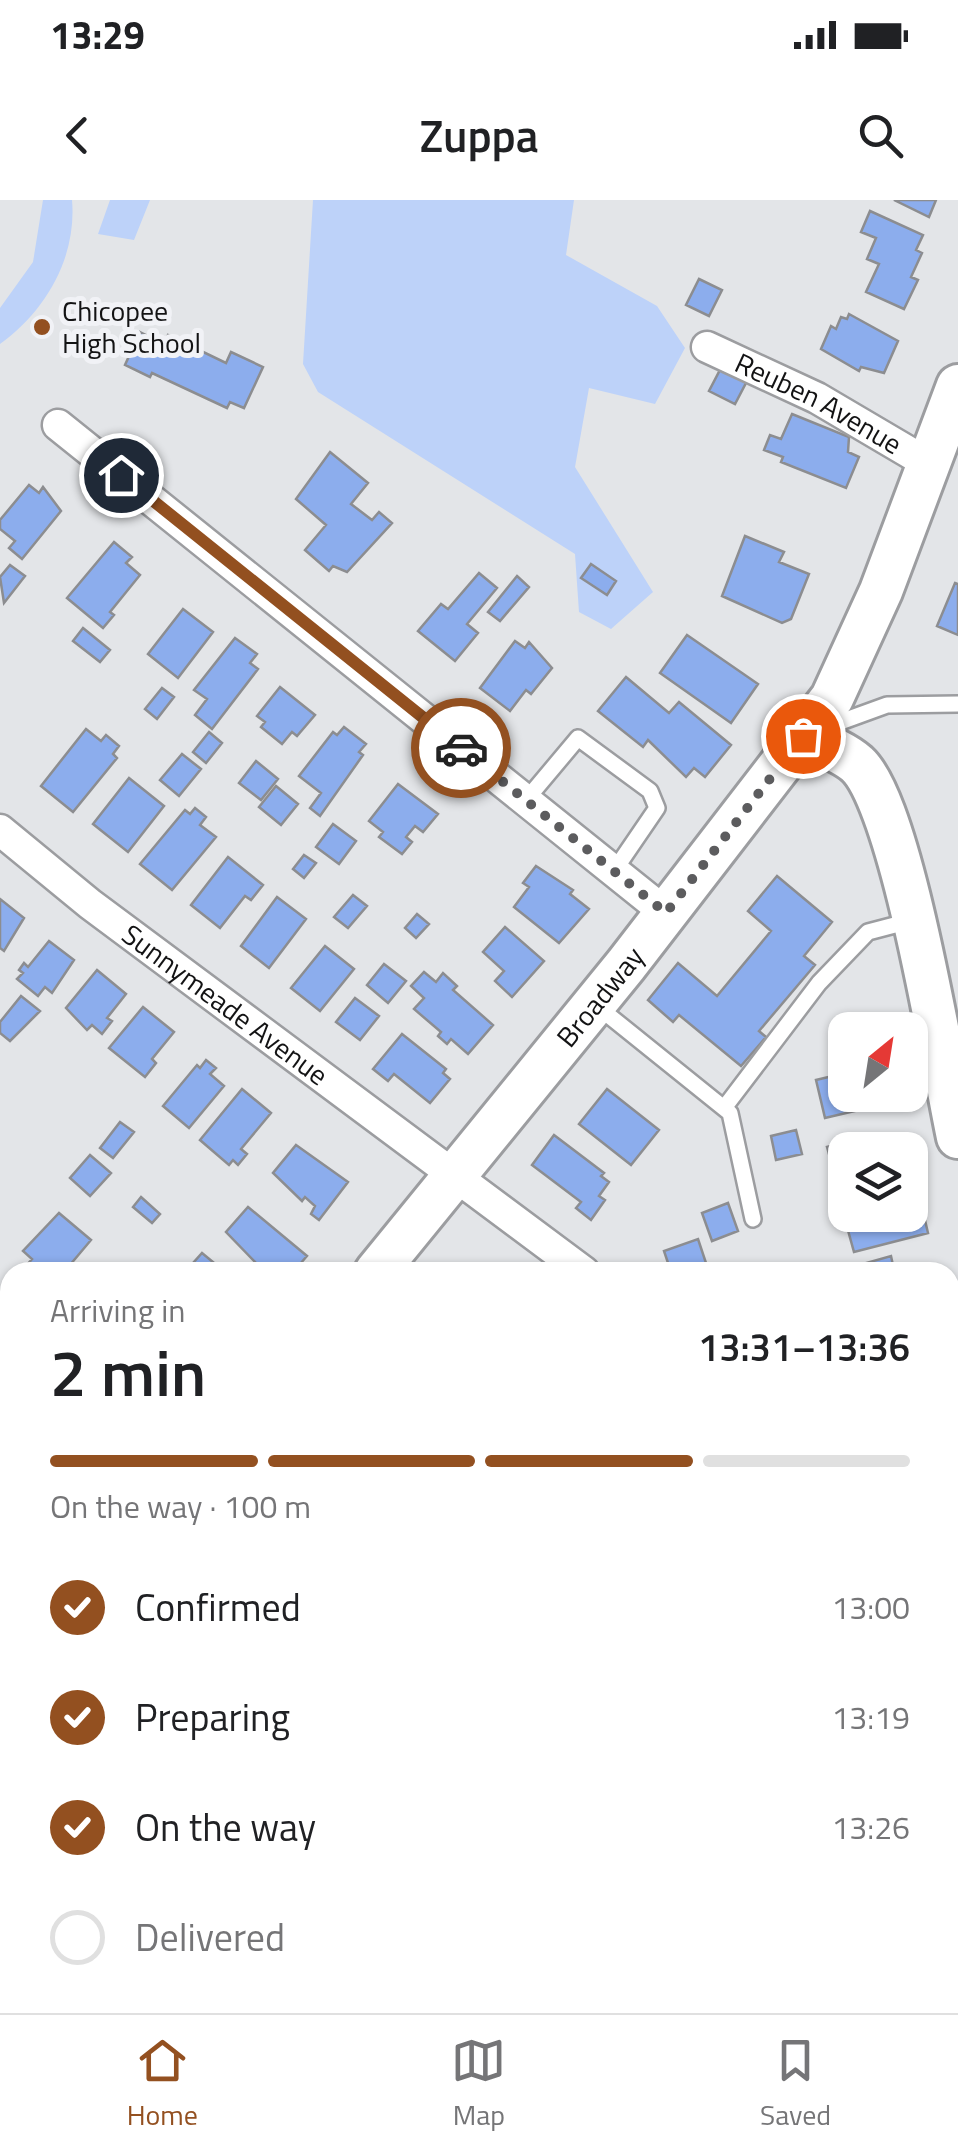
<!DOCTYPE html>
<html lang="en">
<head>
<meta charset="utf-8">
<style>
	:root { --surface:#fff; --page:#f2f2f2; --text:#202124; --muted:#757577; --line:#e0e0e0; --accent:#935020 }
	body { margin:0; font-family:"Titillium Web",sans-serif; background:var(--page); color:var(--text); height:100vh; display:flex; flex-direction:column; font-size:38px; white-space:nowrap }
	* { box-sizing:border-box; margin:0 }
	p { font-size:32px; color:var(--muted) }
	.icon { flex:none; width:55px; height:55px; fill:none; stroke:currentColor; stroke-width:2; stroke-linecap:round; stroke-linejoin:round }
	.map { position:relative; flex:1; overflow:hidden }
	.sheet { position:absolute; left:0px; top:1062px; width:960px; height:752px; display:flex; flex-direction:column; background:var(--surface); border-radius:30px 30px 0 0; box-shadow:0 2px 8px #0004 }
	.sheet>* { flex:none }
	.needle { width:65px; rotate:30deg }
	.fabs { position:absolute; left:828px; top:812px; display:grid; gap:20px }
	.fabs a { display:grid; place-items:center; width:100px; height:100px; border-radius:20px; background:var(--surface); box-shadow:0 2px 8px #0004; font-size:50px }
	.pin { position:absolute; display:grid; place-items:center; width:85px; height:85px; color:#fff; margin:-42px; border:5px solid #fff; border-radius:50%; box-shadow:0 2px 10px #0007 }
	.courier { position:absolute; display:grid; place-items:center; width:100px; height:100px; margin:-50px; border:8px solid #935020; border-radius:50%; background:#fff; color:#222; box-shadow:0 2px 12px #0007 }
	.headline em { font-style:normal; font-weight:600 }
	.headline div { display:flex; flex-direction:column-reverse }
	.headline { display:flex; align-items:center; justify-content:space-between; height:170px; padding:0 50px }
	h1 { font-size:65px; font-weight:600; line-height:75px }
	.bar { display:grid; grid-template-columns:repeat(4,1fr); gap:15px 10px; align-content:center; height:120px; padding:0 50px }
	.bar i { height:12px; border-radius:8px; background:var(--line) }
	.bar .active { background:var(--accent) }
	.bar p { grid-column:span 4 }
	ol { padding:0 50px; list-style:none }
	li { display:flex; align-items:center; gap:30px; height:110px }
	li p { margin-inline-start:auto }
	li .icon { padding:10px; border-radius:50%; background:var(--accent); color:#fff; stroke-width:4 }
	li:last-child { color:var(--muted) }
	li i { width:55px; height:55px; border:5px solid var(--line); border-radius:50% }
	.status { display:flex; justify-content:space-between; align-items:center; height:70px; padding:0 50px; background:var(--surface); direction:ltr }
	.status svg { height:28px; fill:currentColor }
	header { display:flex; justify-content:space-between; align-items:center; height:130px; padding:0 50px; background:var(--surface); font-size:45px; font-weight:600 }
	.dock { display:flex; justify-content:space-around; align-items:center; height:140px; border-top:2px solid var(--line); background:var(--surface); font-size:28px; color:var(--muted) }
	.dock a { display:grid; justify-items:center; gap:5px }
	.dock .active { color:var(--accent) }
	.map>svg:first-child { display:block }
</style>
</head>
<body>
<div class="status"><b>13:29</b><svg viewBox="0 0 49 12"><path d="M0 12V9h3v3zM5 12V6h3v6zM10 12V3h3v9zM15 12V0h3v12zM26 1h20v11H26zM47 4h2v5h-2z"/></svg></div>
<header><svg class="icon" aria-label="back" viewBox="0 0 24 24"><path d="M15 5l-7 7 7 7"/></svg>Zuppa<svg class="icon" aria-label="search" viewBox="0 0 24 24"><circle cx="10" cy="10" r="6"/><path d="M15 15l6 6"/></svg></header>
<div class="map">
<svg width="958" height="1813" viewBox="0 0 958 1813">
	<rect width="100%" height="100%" fill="#e3e5e8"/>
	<path fill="#bdd2f9" d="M43,0H72C77,57 46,111 0,144V108L33,62Z
		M110,0H150L134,40L98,34Z
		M313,0H574L566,55L657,106L685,148L655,204L589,188L575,267L653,392L611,429L579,412L575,354L318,192L303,164Z"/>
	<path fill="#8caded" stroke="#8c8d90" stroke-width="2.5" d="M894,0H936L929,17Z
		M870,11L923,35L916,50L922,53L911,77L918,80L904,109L866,92L879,64L867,59L876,38L861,32Z
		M699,79L722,90L709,116L686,105Z
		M849,114L898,141L884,173L861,167L859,171L821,149L831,126L836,129L841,117L847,119Z
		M140,132L164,144L168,135L226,163L231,152L263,167L244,208L230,202L227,208L152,173L150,177L125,165Z
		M721,168L747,181L735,204L709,191Z
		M792,214L849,237L848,252L859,257L846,288L781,262L783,257L764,250L770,235L781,239Z
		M330,252L368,283L351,304L372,320L379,312L392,323L347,372L333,366L329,371L305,350L326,325L296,299Z
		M29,285L39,293L43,287L61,311L22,359L9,348L15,341L0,329V320Z
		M745,336L784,352L779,362L809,374L791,419L782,423L722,396Z
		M114,342L132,357L126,363L140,375L110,412L114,415L103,428L67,398Z
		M591,364L616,381L607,395L581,378Z
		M10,365L25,376L4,403L0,377Z
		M479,373L497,388L467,424L478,433L455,461L418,431L441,404L448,409Z
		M517,376L529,387L500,421L488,412Z
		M955,383L958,384V435L937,426Z
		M183,409L213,432L178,478L148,454Z
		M83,428L110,450L100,462L73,441Z
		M687,435L758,484L731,523L660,473Z
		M235,438L257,454L250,463L258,469L212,529L195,515L207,499L194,490Z
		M515,441L525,448L529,442L552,468L531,494L526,490L510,511L480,488Z
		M626,477L669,513L679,502L731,545L705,577L694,568L686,577L648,540L643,547L598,511Z
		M280,487L315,515L297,536L292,532L282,544L261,527L265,522L257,516Z
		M162,488L174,497L157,519L145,509Z
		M344,527L366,544L359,552L363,555L320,616L310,608L321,593L299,576L333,532L337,535Z
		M86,529L101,541L106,535L119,546L113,554L117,558L73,612L41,586Z
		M209,532L222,543L206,563L193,552Z
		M182,554L201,569L179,596L160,580Z
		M256,561L278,579L261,600L239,583Z
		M129,578L164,606L128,652L93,624Z
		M398,584L438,614L423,632L415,626L406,637L412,642L402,654L379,637L383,632L369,621Z
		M276,586L298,604L281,625L259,607Z
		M195,608L206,617L200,625L216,637L172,690L140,664L185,610L190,614Z
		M333,624L356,641L339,664L316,647Z
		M304,655L316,663L304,678L293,669Z
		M228,657L263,685L251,700L245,696L220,728L191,705Z
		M536,666L573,690L570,694L589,709L559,743L514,707L529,687L523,683Z
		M777,676L832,722L804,756L815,765L759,831L766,837L741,866L679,815L673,822L648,800L678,763L717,796L771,731L748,711Z
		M353,695L367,706L348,728L334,717Z
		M277,697L306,719L269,768L241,746Z
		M0,699L24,718L4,751L0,748Z
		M417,714L429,724L416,738L405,728Z
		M505,727L544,761L512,797L495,781L504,771L483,752Z
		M49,741L74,760L52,793L45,787L38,796L17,779L23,773L19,770L24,763L28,767Z
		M325,746L354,769L320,811L291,788Z
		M384,764L406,781L388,803L367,785Z
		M97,770L126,794L107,818L112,821L102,834L92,825L87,830L66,808Z
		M424,772L436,782L443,773L457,786L453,790L493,825L468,854L451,839L447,844L438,836L441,832L414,809L424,798L411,786Z
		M21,796L40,811L10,841L0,833V822Z
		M355,798L379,816L360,840L336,822Z
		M143,807L174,832L152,859L156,863L145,877L109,848Z
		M402,834L446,869L443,873L450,879L430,903L394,874L388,881L373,869Z
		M206,860L216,868L210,874L224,886L189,928L163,906L197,865L200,868Z
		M845,873V895H895L897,901L825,918L816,880Z
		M242,889L271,913L241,949L247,954L238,965L233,960L229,965L200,940Z
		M607,889L659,930L631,965L579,924Z
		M120,922L134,932L113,958L100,948Z
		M796,930L802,954L776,960L771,936Z
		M554,935L604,973L601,976L609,982L599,996L605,1000L591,1020L576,1008L581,1002L532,965Z
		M894,935L898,950H908H845V981L837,983L827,947L843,943L844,948Z
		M296,945L348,982L319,1020L311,1014L315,1006L305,997L302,1001L273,973Z
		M90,955L111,973L90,996L70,978Z
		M141,997L160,1014L152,1023L133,1007Z
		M910,1001L915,1018L924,1016L928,1033L854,1052L844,1016L910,1015Z
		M728,1003L738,1031L712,1041L702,1013Z
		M248,1007L307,1056L293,1072L288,1068L272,1072L257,1064L226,1032Z
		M59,1013L91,1040L64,1072H32L25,1067L32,1059L23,1051Z
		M698,1039L709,1072H671L664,1051Z
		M202,1053L225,1072H185Z
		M891,1056L894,1070L869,1072L866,1063Z
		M9,1310L10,1311V1355L0,1347V1321Z
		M0,1771L10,1779V1796L3,1805Z
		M111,1805H138L147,1813H111L107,1809Z
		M571,1805H621L623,1813H573Z
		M650,1805H700L701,1809L652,1813Z"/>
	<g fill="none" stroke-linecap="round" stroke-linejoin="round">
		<defs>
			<path id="lane" d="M821,529L887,505L958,504
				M526,600L578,538L650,591L657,608L614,671
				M597,806L730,913L753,1019
				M724,908L819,783L868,732L910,721"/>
			<g id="street">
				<path id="s1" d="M707,147L817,198L929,264"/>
				<path d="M58,225L666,713"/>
				<path id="s2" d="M0,630L90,704L584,1072"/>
				<path d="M0,1123L10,1131"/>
				<path d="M950,1455L958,1454"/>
				<path d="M246,1813L252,1805"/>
			</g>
			<g id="secondary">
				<path d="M803,536C821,544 842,551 857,564C902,605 943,867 958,937"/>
				<path id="s3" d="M376,1072L626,765L832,498L881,391L958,186"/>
				<path d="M0,1540L10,1528"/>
			</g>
		</defs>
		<use href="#lane" stroke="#9c9da0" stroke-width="20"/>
		<use href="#street" stroke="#9c9da0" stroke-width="35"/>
		<use href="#secondary" stroke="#9c9da0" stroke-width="48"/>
		<use href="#lane" stroke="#fff" stroke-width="15"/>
		<use href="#street" stroke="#fff" stroke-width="30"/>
		<use href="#secondary" stroke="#fff" stroke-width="42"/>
	</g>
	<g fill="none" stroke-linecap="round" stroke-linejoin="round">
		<path stroke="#5c5c5e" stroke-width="10" stroke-dasharray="0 18" d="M461,548L666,713L803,536"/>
		<path stroke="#935020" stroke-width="12" d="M121,275L461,548"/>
	</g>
	<circle fill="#935020" stroke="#f1f2f6" stroke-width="4" cx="42" cy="127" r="10"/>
	<g text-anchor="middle" stroke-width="10" stroke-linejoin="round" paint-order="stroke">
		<g font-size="28" fill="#131314" stroke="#f1f2f6" text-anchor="start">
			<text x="62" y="121">Chicopee<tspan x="62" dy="32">High School</tspan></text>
		</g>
		<g font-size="28" fill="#131314" stroke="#f1f2f6">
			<text dy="10" stroke="none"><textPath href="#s1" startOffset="125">Reuben Avenue</textPath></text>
			<text dy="10" stroke="none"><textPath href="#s3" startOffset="355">Broadway</textPath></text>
			<text dy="10" stroke="none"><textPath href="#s2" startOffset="285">Sunnymeade Avenue</textPath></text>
		</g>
	</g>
</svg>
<div class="fabs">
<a><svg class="needle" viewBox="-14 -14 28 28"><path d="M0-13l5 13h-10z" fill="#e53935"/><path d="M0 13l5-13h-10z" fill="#757577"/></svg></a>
<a><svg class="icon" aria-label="layers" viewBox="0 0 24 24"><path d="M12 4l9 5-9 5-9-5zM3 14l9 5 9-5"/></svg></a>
</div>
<div class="pin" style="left:803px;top:536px;background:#ea580c"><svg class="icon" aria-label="bag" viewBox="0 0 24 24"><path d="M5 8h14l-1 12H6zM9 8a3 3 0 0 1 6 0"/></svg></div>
<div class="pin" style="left:121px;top:275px;background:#1f2937"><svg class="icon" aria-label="home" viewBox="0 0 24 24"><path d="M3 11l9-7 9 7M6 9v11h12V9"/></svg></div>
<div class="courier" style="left:461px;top:548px"><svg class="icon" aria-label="car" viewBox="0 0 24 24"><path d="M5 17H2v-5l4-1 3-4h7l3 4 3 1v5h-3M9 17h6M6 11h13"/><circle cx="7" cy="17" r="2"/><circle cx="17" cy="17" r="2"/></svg></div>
<section class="sheet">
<div class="headline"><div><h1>2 min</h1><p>Arriving in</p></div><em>13:31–13:36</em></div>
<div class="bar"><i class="active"></i><i class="active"></i><i class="active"></i><i></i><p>On the way · 100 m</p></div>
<ol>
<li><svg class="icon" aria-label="check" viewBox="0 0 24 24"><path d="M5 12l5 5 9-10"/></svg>Confirmed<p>13:00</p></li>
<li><svg class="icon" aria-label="check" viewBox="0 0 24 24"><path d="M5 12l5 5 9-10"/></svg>Preparing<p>13:19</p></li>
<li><svg class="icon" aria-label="check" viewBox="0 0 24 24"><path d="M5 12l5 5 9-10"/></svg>On the way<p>13:26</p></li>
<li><i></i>Delivered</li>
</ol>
</section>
</div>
<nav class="dock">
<a class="active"><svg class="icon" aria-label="home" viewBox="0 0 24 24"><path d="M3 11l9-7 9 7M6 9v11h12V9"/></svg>Home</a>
<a><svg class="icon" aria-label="map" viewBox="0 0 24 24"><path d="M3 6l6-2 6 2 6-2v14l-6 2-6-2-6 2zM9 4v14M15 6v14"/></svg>Map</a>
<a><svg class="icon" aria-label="saved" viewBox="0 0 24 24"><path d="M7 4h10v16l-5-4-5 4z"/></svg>Saved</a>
</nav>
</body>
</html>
